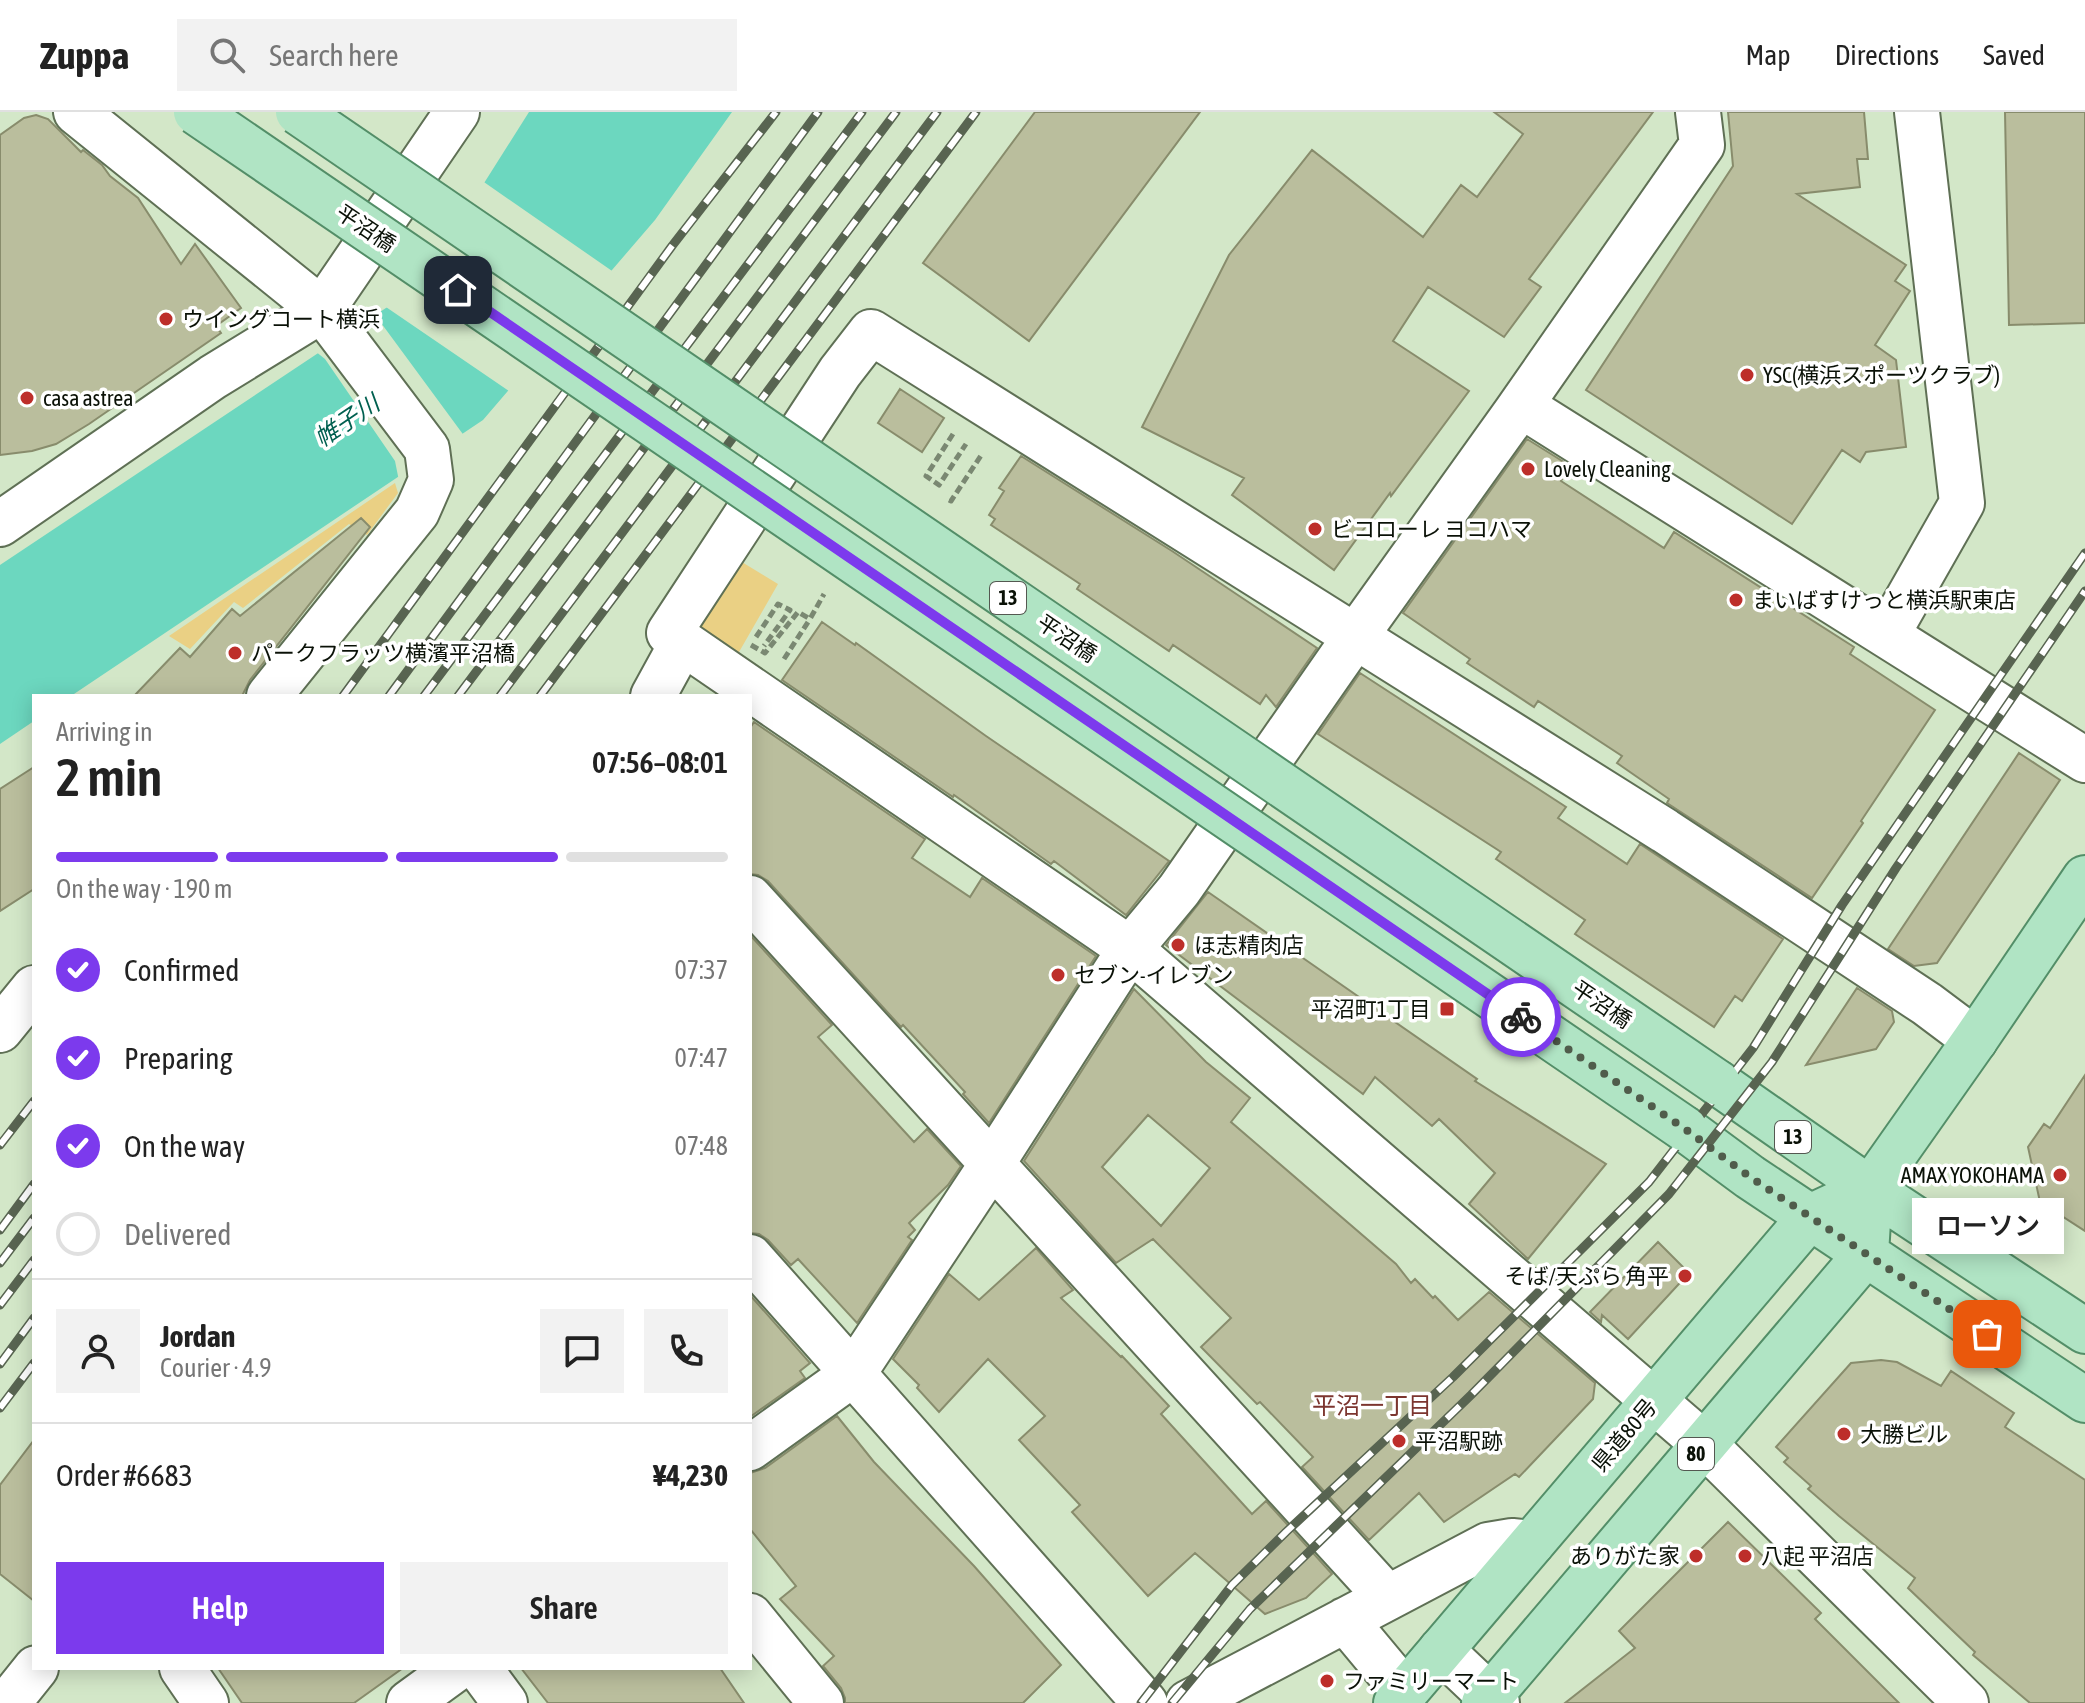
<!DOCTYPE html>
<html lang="en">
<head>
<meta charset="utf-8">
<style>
	:root { --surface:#fff; --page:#f2f2f2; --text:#222; --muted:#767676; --line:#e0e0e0; --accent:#7c3aed }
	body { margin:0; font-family:"Asap Condensed","Noto Sans JP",sans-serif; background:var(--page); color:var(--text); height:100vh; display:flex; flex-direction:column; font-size:30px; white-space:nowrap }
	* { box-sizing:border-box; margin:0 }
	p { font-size:26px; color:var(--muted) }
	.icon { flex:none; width:44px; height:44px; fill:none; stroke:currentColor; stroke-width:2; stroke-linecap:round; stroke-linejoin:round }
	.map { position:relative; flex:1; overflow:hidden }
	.details { position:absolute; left:32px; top:582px; width:720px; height:976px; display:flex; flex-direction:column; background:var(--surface); border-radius:0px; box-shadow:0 4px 20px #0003 }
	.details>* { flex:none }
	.pin { position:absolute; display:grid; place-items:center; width:68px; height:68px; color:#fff; margin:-34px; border-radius:16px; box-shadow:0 4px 12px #0006 }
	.courier { position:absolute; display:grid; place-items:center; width:80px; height:80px; margin:-40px; border:6px solid #7c3aed; border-radius:50%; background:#fff; color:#222; box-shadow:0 2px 10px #0007 }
	.bubble { position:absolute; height:56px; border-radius:0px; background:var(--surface); box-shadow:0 4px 20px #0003; font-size:26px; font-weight:600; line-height:56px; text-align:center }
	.summary em { font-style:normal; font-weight:600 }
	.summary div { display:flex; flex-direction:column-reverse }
	.summary { display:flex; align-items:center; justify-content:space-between; height:136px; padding:0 24px }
	h1 { font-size:52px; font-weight:600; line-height:60px }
	.bar { display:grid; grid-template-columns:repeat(4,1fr); gap:12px 8px; align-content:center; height:96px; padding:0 24px }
	.bar i { height:10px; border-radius:6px; background:var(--line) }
	.bar .active { background:var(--accent) }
	.bar p { grid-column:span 4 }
	.line { display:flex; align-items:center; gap:20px; padding:0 24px; border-top:2px solid var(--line) }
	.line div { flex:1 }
	.round { display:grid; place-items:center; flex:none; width:84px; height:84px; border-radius:0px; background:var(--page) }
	ol { padding:0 24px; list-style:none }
	li { display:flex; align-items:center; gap:24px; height:88px }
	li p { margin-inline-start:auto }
	li .icon { padding:8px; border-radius:50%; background:var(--accent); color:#fff; stroke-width:4 }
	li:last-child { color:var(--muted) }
	li i { width:44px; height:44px; border:4px solid var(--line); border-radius:50% }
	.action { display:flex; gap:16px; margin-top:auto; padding:16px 24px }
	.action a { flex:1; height:92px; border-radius:0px; background:var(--accent); color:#fff; font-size:32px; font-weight:600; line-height:92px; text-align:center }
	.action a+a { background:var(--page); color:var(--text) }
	header { display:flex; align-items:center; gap:48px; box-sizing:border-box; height:112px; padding:0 40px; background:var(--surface); border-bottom:2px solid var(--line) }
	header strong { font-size:38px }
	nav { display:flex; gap:44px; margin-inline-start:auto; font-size:28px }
	.search { width:560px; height:72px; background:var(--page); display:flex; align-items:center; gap:20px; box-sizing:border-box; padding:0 28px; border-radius:0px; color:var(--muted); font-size:30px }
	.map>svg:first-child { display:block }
</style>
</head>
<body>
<header>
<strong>Zuppa</strong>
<div class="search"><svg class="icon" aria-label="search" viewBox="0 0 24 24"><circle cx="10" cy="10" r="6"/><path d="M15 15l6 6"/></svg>Search here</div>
<nav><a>Map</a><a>Directions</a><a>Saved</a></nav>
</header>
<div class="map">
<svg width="2085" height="1591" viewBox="0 0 2085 1591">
	<rect width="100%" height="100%" fill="#d3e7c8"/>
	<path fill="#ead084" d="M395,371L398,381L367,423L349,412L243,496L234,490L190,537L169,524Z
		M732,444L778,472L735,547L689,515Z"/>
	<path fill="#6cd7bf" d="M529,0H732L655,108L483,308L71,584H34V609L0,632V453L419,174Z"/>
	<path fill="#d3e7c8" d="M481,68L615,161L512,281L383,193L416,171Z
		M373,200L465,325L399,369L395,349L325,247L315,239Z"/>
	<path fill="#babe9d" stroke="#888c6c" stroke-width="2" fill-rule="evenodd" d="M1035,0H1200L1029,229L923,151Z
		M1494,0H1653L1529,167L1541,175L1504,225L1428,175L1393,229L1469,279L1391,384L1390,381L1334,458L1232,383L1244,366L1142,315L1229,143L1312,38L1423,125L1461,73L1477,85L1523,22Z
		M1728,0H1864L1868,47H1857L1860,75L1797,82L1906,153L1895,169L1910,179L1875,233L1896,248L1906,335L1866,340L1860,350L1842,338L1792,412L1586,278L1733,54Z
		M2005,0H2085V211L2009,213Z
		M36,3L48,7L81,40L83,38L102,53L110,64L138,86L181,152L195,132L241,196L216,214L221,221L89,312L56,332L32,339L0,343V23L24,6Z
		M900,277L944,306L922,340L878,311Z
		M1527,327L1567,352V359L1561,369L1664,436L1674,420L1854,535L1850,542L1935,598L1861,709L1863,711L1812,786L1667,691L1669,687L1617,651L1622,644L1538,589L1534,595L1467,551L1470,547L1403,501Z
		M1021,344L1172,439L1317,536L1276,595L1266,583L1260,592L1173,533L1169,539L1077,477L1080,472L991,413L995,407L989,403L1004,379L999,376Z
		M361,406L370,415L250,568L242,584H134L180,536L190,545L232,497L240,504Z
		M822,510L855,533L856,531L986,624L1169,749L1126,803L1054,749L1051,752L954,683L953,685L782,568Z
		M1360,561L1566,695L1558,706L1627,752L1640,732L1783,827L1742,889L1735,884L1714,915L1575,822L1585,808L1496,747L1501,740L1318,622Z
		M754,610L925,727L912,746L970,785L982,766L1096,844L989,1011L963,982L965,980L903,913L901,915L768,769L758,763L750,762V616Z
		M2019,641L2060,668L1937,851L1914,854L1888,837Z
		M34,655V777L0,799V677Z
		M1208,780L1477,967L1475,969L1606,1052L1528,1147L1469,1092L1495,1061L1439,1007L1432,1014L1375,965L1363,982L1166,833Z
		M750,823L832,913L818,925L914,1030L927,1017L961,1054L948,1073L909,1111L915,1118L908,1125L912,1128L857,1211L798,1147L791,1153L768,1128L759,1122L750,1121Z
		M1857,876L1892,899L1894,910L1876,937L1806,953Z
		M1134,877L1206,950L1250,986L1231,1010L1396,1152L1411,1171L1415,1167L1433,1186L1435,1184L1458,1208L1489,1180L1595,1271L1593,1287L1519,1365L1515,1362L1444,1410L1419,1381L1369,1428L1302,1355L1313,1345L1260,1290L1257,1292L1201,1235L1231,1206L1153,1127L1116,1151L1024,1049ZM1148,1003L1210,1056L1161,1114L1102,1055Z
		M2085,963V1119L2040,1090L2028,1035L2044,1012L2050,1016Z
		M1658,1130L1689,1161L1628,1227L1602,1203L1601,1210L1590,1200Z
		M1036,1136L1073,1178L1061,1186L1121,1245L1122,1244L1169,1294L1161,1302L1252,1402L1266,1389L1332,1462L1306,1486L1265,1502L1195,1441L1148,1484L1072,1400L1080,1393L1019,1328L1045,1304L988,1247L939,1300L917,1276L919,1273L893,1247L949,1162L979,1188Z
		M750,1183L810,1251L800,1259L805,1266L750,1305Z
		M1881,1248L1897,1250L1941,1274L1951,1259L2014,1301L2005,1315L2085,1368V1591H2030L1973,1543L1975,1540L1908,1476L1915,1466L1839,1404L1808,1377L1811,1374L1784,1350L1788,1346L1776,1335L1851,1251Z
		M837,1304L874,1350L974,1454L1061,1553L1023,1591H845V1586L841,1576L823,1554L834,1544L780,1487L796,1474L750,1417V1361L765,1356Z
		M34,1328V1489L0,1462V1373Z
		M1728,1410L1821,1501L1815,1507L1899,1591H1565L1635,1536L1619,1519Z
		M218,1556H403L354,1591H242Z
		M521,1556H720L744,1591H548Z"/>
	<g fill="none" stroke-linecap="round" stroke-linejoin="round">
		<defs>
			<path id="minor" d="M76,0L322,198L427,337L431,368L417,400L269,584
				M1516,300L1702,33L1698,0
				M0,412L213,265L322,198L457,0
				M1887,523L1962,391L1917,0
				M653,584L682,531
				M750,786L1387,1485
				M0,918L34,876
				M750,1145L1145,1591
				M750,1336L853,1262L992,1052L1130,837L1179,778L1355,525L1516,300L1530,299L2085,648
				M750,1504L821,1591
				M1345,1508L1405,1580
				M1441,1538L1497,1591
				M182,1556L206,1591
				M479,1556L505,1591
				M8,1591L36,1556
				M409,1591L457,1556
				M1188,1591L1488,1433L1512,1429L1532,1431
				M1966,1591L1704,1332L1130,837L669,521L840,260L871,220L1665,719L1927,892L1975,928"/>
			<path id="major" d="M1718,971L1870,1077L2085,1219
				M1685,1017L1750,1065L2085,1288
				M1396,1591L1810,1105L1870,1077
				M1484,1591L1866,1142L1870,1077L1975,928L2085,766"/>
		</defs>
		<use href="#minor" stroke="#5f7055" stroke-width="48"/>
		<use href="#major" stroke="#538e68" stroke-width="48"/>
		<path stroke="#7a8872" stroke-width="5" stroke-dasharray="8 4" stroke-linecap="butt" d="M953,322L926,364L939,373L966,332
			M949,388L951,389L982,342
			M756,525L778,492L790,498L764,534
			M784,547L810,507"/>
		<use href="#minor" stroke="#fff" stroke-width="44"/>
		<use href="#major" stroke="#b0e4c4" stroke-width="44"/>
		<defs>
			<path id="rail" d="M343,584L672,134L776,0
				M389,584L818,0
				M424,584L862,0
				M458,584L896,0
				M500,584L937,0
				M540,584L976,0
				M0,1033L34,989
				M0,1118L34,1072
				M0,1151L34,1106
				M0,1193L34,1148
				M0,1252L34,1206
				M0,1296L34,1251
				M1141,1591L1232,1473L1286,1420L1453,1265L1649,1070L1753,936L1842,793L2085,441
				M1172,1591L1250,1497L1471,1283L1669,1082L1772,950L1896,756L2085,479"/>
		</defs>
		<use href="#rail" stroke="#586451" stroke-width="9"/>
		<use href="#rail" stroke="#fff" stroke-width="6" stroke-dasharray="18" stroke-linecap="butt"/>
		<defs>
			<path id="major-bridge" d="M196,0L1685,1017
				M298,0L1718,971"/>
		</defs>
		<use href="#major-bridge" stroke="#538e68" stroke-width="48" stroke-linecap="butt"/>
		<path stroke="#7a8872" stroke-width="5" stroke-dasharray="8 4" stroke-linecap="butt" d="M751,533L765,541L798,500L810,507L824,482"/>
		<use href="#major-bridge" stroke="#b0e4c4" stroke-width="44"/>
	</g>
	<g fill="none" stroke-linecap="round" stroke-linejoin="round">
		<path stroke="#505c4b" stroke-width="8" stroke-dasharray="0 14.4" d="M1521,905L1685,1017L1750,1065L1987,1222"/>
		<path stroke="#7c3aed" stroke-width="10" d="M458,178L1521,905"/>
	</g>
	<g fill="#bd2e2a" stroke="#fff" stroke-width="3">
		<circle cx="166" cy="207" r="8"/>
		<circle cx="1747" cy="263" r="8"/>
		<circle cx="27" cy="286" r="8"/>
		<circle cx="1528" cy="357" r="8"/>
		<circle cx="1315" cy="417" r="8"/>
		<circle cx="1736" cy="488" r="8"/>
		<circle cx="235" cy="541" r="8"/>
		<circle cx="1178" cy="833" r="8"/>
		<circle cx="1058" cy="863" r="8"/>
		<rect x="1439" y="889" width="16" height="16" rx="4"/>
		<circle cx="2060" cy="1063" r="8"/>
		<circle cx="1685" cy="1164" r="8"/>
		<circle cx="1844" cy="1322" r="8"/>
		<circle cx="1399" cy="1329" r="8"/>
		<circle cx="1696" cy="1444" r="8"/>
		<circle cx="1745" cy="1444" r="8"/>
		<circle cx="1327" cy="1569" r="8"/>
	</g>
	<g text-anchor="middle" stroke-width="7" stroke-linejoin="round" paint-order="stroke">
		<g fill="#fff" stroke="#545851" stroke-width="2">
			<rect x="990" y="470" width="36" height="32" rx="6"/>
			<rect x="1775" y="1009" width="36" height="32" rx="6"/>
			<rect x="1678" y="1326" width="36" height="32" rx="6"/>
		</g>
		<g font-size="20" font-weight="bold" fill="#0a1107">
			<text x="1008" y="493">13</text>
			<text x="1793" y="1032">13</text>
			<text x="1696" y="1349">80</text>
		</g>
		<g font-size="22" fill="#0a1107" stroke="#fff">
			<text transform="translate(366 116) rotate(34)" y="8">平沼橋</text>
			<text transform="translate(1067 526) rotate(34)" y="8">平沼橋</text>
			<text transform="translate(1602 892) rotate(34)" y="8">平沼橋</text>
			<text transform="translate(1624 1323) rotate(-50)" y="8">県道80号</text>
		</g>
		<g font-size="22" fill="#0a1107" stroke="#fff" text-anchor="start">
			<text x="182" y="215">ウイングコート横浜</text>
			<text x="1763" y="271">YSC(横浜スポーツクラブ)</text>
			<text x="43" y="294">casa astrea</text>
			<text x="1544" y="365">Lovely Cleaning</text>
			<text x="1331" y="425">ビコローレ ヨコハマ</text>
			<text x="1752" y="496">まいばすけっと横浜駅東店</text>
			<text x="251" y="549">パークフラッツ横濱平沼橋</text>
			<text x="1194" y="841">ほ志精肉店</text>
			<text x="1074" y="871">セブン-イレブン</text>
			<text x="1431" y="905" text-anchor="end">平沼町1丁目</text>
			<text x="2044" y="1071" text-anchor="end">AMAX YOKOHAMA</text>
			<text x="1669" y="1172" text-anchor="end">そば/天ぷら 角平</text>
			<text x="1860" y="1330">大勝ビル</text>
			<text x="1415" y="1337">平沼駅跡</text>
			<text x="1680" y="1452" text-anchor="end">ありがた家</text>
			<text x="1761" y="1452">八起 平沼店</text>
			<text x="1343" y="1577">ファミリーマート</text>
		</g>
		<g font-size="24" font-style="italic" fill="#006050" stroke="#fff">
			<text transform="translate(347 309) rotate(-34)" y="8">帷子川</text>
		</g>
		<g font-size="24" fill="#7c352f" stroke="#fff">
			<text x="1372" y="1302">平沼一丁目</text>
		</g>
	</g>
</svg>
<div class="pin" style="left:1987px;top:1222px;background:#ea580c"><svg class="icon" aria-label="bag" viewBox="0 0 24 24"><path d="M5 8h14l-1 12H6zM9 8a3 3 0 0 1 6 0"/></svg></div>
<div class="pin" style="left:458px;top:178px;background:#1f2937"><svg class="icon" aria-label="home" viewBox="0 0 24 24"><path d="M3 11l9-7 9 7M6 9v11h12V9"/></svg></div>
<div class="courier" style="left:1521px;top:905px"><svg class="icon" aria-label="bike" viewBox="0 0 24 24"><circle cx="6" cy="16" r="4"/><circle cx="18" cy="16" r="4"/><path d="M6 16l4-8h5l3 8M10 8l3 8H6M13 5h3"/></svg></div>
<div class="bubble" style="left:1912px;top:1086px;width:152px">ローソン</div>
<section class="details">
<div class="summary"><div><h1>2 min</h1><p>Arriving in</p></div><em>07:56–08:01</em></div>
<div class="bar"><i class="active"></i><i class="active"></i><i class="active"></i><i></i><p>On the way · 190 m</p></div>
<ol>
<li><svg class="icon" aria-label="check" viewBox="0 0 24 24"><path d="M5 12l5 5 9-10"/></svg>Confirmed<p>07:37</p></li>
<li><svg class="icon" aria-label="check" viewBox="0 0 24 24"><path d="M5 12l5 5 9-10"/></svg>Preparing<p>07:47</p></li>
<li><svg class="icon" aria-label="check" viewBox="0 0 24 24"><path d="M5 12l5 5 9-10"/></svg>On the way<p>07:48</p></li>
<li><i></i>Delivered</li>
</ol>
<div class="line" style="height:144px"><a class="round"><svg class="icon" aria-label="person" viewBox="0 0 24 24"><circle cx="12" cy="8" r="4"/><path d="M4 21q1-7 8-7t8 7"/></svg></a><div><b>Jordan</b><p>Courier · 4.9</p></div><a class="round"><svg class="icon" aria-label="chat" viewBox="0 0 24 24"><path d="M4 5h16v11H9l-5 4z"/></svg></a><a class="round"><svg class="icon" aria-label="phone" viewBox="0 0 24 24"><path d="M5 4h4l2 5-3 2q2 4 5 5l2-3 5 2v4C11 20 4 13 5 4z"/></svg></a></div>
<div class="line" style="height:104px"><div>Order #6683</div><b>¥4,230</b></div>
<div class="action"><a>Help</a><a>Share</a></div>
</section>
</div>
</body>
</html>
